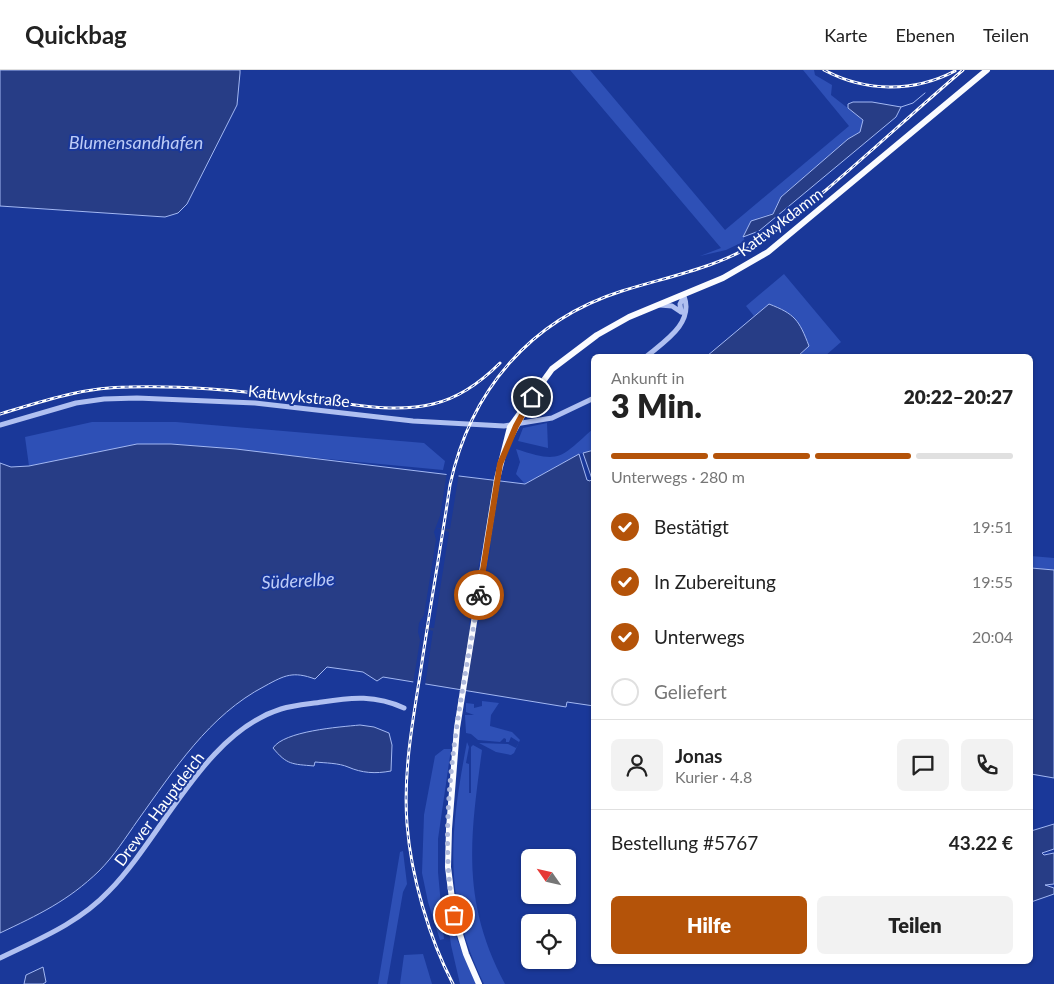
<!DOCTYPE html>
<html lang="de">
<head>
<meta charset="utf-8">
<style>
	:root { --surface:#fff; --page:#f2f2f2; --text:#222; --muted:#767676; --line:#e0e0e0; --accent:#b45309 }
	body { margin:0; font-family:Lato,sans-serif; background:var(--page); color:var(--text); height:100vh; display:flex; flex-direction:column; font-size:19px; white-space:nowrap }
	* { box-sizing:border-box; margin:0 }
	p { font-size:16px; color:var(--muted) }
	.icon { flex:none; width:28px; height:28px; fill:none; stroke:currentColor; stroke-width:2; stroke-linecap:round; stroke-linejoin:round }
	.map { position:relative; flex:1; overflow:hidden }
	.side { position:absolute; left:591px; top:284px; width:442px; height:610px; display:flex; flex-direction:column; background:var(--surface); border-radius:8px; box-shadow:0 1px 4px #0004 }
	.side>* { flex:none }
	.needle { width:32px; rotate:304deg }
	.controls { position:absolute; left:521px; top:779px; display:grid; gap:10px }
	.controls a { display:grid; place-items:center; width:55px; height:55px; border-radius:8px; background:var(--surface); box-shadow:0 1px 4px #0004; font-size:25px }
	.pin { position:absolute; display:grid; place-items:center; width:42px; height:42px; color:#fff; margin:-21px; border:2px solid #fff; border-radius:50%; box-shadow:0 1px 5px #0007 }
	.courier { position:absolute; display:grid; place-items:center; width:50px; height:50px; margin:-25px; border:4px solid #b45309; border-radius:50%; background:#fff; color:#222; box-shadow:0 1px 6px #0007 }
	.overview em { font-style:normal; font-weight:800 }
	.overview div { display:flex; flex-direction:column-reverse }
	.overview { display:flex; align-items:center; justify-content:space-between; height:85px; padding:0 20px }
	h1 { font-size:32px; font-weight:800; line-height:38px }
	.bar { display:grid; grid-template-columns:repeat(4,1fr); gap:8px 5px; align-content:center; height:60px; padding:0 20px }
	.bar i { height:6px; border-radius:4px; background:var(--line) }
	.bar .current { background:var(--accent) }
	.bar p { grid-column:span 4 }
	.line { display:flex; align-items:center; gap:12px; padding:0 20px; border-top:1px solid var(--line) }
	.line div { flex:1 }
	.round { display:grid; place-items:center; flex:none; width:52px; height:52px; border-radius:8px; background:var(--page) }
	ol { padding:0 20px; list-style:none }
	li { display:flex; align-items:center; gap:15px; height:55px }
	li p { margin-inline-start:auto }
	li .icon { padding:5px; border-radius:50%; background:var(--accent); color:#fff; stroke-width:4 }
	li:last-child { color:var(--muted) }
	li i { width:28px; height:28px; border:2px solid var(--line); border-radius:50% }
	.button { display:flex; gap:10px; margin-top:auto; padding:10px 20px }
	.button a { flex:1; height:58px; border-radius:8px; background:var(--accent); color:#fff; font-size:20px; font-weight:800; line-height:58px; text-align:center }
	.button a+a { background:var(--page); color:var(--text) }
	header { display:flex; align-items:center; gap:30px; box-sizing:border-box; height:70px; padding:0 25px; background:var(--surface); border-bottom:1px solid var(--line) }
	header strong { font-size:24px }
	nav { display:flex; gap:28px; margin-inline-start:auto; font-size:18px }
	.map>svg:first-child { display:block }
</style>
</head>
<body>
<header>
<strong>Quickbag</strong>
<nav><a>Karte</a><a>Ebenen</a><a>Teilen</a></nav>
</header>
<div class="map">
<svg width="1054" height="914" viewBox="0 0 1054 914">
	<rect width="100%" height="100%" fill="#1a3899"/>
	<path fill="#2e50b6" d="M570,0H590L725,160L849,56L803,0H814L815,5L832,15L831,25L863,50L860,62L848,69L781,127L773,143L758,148L743,167L745,171L726,180L700,186L721,178Z
		M784,204L841,272L825,286H798L809,276L769,234L754,246L746,236Z
		M92,352H176L424,373L445,391L443,400L171,374H137L29,396L25,367Z
		M547,353L548,378L518,371L523,358Z
		M594,358V380L579,384L525,414L516,404L520,392L516,379C561,394 560,388 594,358Z
		M1031,486L1054,488V500L1031,498Z
		M482,631L499,633L491,645L490,656L512,662L520,670L514,683L511,685L496,682L479,673L508,674L516,678L519,672L511,667L509,672H506V669L504,668L500,672L478,670L471,664L466,663L465,645H474L466,642V633L474,634V638L482,636Z
		M467,672L469,677L466,693L469,694V723H471V677L473,675L482,680C470,769 461,831 505,914H484C442,828 450,761 467,672Z
		M444,679H451L438,769V802L444,869L440,870L428,832L422,803L424,745L435,686Z
		M403,781L407,814L403,822L387,914H378L400,782Z
		M445,830H449L457,869L476,914H460L451,875Z
		M423,884L432,914H400L404,885Z"/>
	<path fill="#273d86" stroke="#a3b8f3" d="M0,0H240V3L237,35L187,134L178,143L165,147L0,136Z
		M853,32H872L901,37L896,47L759,161L743,167L751,151L773,144L781,127L848,69L860,62L863,50L848,38V34Z
		M769,234C795,244 799,250 809,276L798,286H707Z
		M137,374H171L236,379L525,414L579,384L587,410L590,411L592,409L583,383L594,380V636L567,632L566,637L383,607L377,611L363,602L327,597L315,609C293,601 285,605 265,616C209,645 174,700 138,750C126,767 114,786 99,801C68,831 38,845 0,863V393L11,397L29,396Z
		M1031,498L1054,500V708L1031,704Z
		M360,655L374,657L389,663L392,675L391,701C375,704 362,703 348,697C339,693 325,693 315,692L314,696C292,694 287,695 273,678C284,661 339,657 360,655Z
		M1054,754V779L1042,783L1044,785L1054,783V814L1045,815L1054,818V824L1031,832V761Z
		M43,897L46,912L43,914H24L26,905Z"/>
	<path fill="#1a3899" d="M447,402L459,403L450,459L436,458L449,462L434,558L421,557L433,561L425,616L413,614L420,570L418,562L419,553L424,545L436,470L434,462L440,446Z
		M482,475L491,476L478,557L469,555Z"/>
	<g fill="none" stroke-linecap="round" stroke-linejoin="round">
		<path stroke="#a3b8f3" stroke-width="1" d="M901,37L913,33L925,23"/>
		<path stroke="#b0c0f1" stroke-width="5" d="M660,235L672,236L681,242
			M681,242L680,234L684,226
			M647,286C665,271 694,253 684,226
			M0,355L76,333L104,329L137,328L255,333L413,351L504,356L552,348L594,328
			M0,888C39,869 79,853 109,821C163,766 204,663 281,639C294,635 309,634 322,632C352,627 376,625 404,638"/>
		<path stroke="#fafbff" stroke-width="6" d="M510,368L524,342
			M479,914L466,884L454,845L448,797L449,759L457,658L497,409L510,357L552,299L597,265L629,247L723,208L768,182L987,0"/>
		<defs>
			<path id="rail" d="M824,0C865,22 913,23 955,1
				M0,344C43,331 84,317 129,317C187,315 248,322 306,328C347,333 392,344 433,334C459,328 481,312 500,293
				M453,914C429,868 411,806 407,754C403,701 413,650 421,599C430,537 441,476 450,415C470,321 530,250 622,221C670,206 717,198 760,171C784,156 805,137 826,120C872,81 917,39 963,0"/>
		</defs>
		<use href="#rail" stroke="#fff" stroke-width="3"/>
		<use href="#rail" stroke="#1a3899" stroke-width="1" stroke-dasharray="4" stroke-linecap="butt"/>
	</g>
	<g fill="none" stroke-linecap="round" stroke-linejoin="round">
		<path stroke="#afb9db" stroke-width="5" stroke-dasharray="0 9" d="M454,845C435,743 462,627 479,525"/>
		<path stroke="#b45309" stroke-width="6" d="M479,525L500,394L516,356L532,327"/>
	</g>
	<g text-anchor="middle" stroke-width="4" stroke-linejoin="round" paint-order="stroke">
		<g font-size="16" fill="#fff" stroke="#1a3899">
			<text transform="translate(780 152) rotate(-37)" y="6">Kattwykdamm</text>
			<text transform="translate(299 326) rotate(6)" y="6">Kattwykstraße</text>
			<text transform="translate(159 739) rotate(-53)" y="6">Drewer Hauptdeich</text>
		</g>
		<g font-size="18" font-style="italic" fill="#bdccf7" stroke="#1a3899">
			<text x="136" y="79">Blumensandhafen</text>
			<text transform="translate(298 511) rotate(-3)" y="6">Süderelbe</text>
		</g>
	</g>
</svg>
<div class="controls">
<a><svg class="needle" viewBox="-14 -14 28 28"><path d="M0-13l5 13h-10z" fill="#e53935"/><path d="M0 13l5-13h-10z" fill="#767676"/></svg></a>
<a><svg class="icon" aria-label="locate" viewBox="0 0 24 24"><circle cx="12" cy="12" r="6"/><path d="M12 2v4M12 18v4M2 12h4M18 12h4"/></svg></a>
</div>
<div class="pin" style="left:454px;top:845px;background:#ea580c"><svg class="icon" aria-label="bag" viewBox="0 0 24 24"><path d="M5 8h14l-1 12H6zM9 8a3 3 0 0 1 6 0"/></svg></div>
<div class="pin" style="left:532px;top:327px;background:#1f2937"><svg class="icon" aria-label="home" viewBox="0 0 24 24"><path d="M3 11l9-7 9 7M6 9v11h12V9"/></svg></div>
<div class="courier" style="left:479px;top:525px"><svg class="icon" aria-label="bike" viewBox="0 0 24 24"><circle cx="6" cy="16" r="4"/><circle cx="18" cy="16" r="4"/><path d="M6 16l4-8h5l3 8M10 8l3 8H6M13 5h3"/></svg></div>
<section class="side">
<div class="overview"><div><h1>3 Min.</h1><p>Ankunft in</p></div><em>20:22–20:27</em></div>
<div class="bar"><i class="current"></i><i class="current"></i><i class="current"></i><i></i><p>Unterwegs · 280 m</p></div>
<ol>
<li><svg class="icon" aria-label="check" viewBox="0 0 24 24"><path d="M5 12l5 5 9-10"/></svg>Bestätigt<p>19:51</p></li>
<li><svg class="icon" aria-label="check" viewBox="0 0 24 24"><path d="M5 12l5 5 9-10"/></svg>In Zubereitung<p>19:55</p></li>
<li><svg class="icon" aria-label="check" viewBox="0 0 24 24"><path d="M5 12l5 5 9-10"/></svg>Unterwegs<p>20:04</p></li>
<li><i></i>Geliefert</li>
</ol>
<div class="line" style="height:90px"><a class="round"><svg class="icon" aria-label="person" viewBox="0 0 24 24"><circle cx="12" cy="8" r="4"/><path d="M4 21q1-7 8-7t8 7"/></svg></a><div><b>Jonas</b><p>Kurier · 4.8</p></div><a class="round"><svg class="icon" aria-label="chat" viewBox="0 0 24 24"><path d="M4 5h16v11H9l-5 4z"/></svg></a><a class="round"><svg class="icon" aria-label="phone" viewBox="0 0 24 24"><path d="M5 4h4l2 5-3 2q2 4 5 5l2-3 5 2v4C11 20 4 13 5 4z"/></svg></a></div>
<div class="line" style="height:65px"><div>Bestellung #5767</div><b>43.22 €</b></div>
<div class="button"><a>Hilfe</a><a>Teilen</a></div>
</section>
</div>
</body>
</html>
